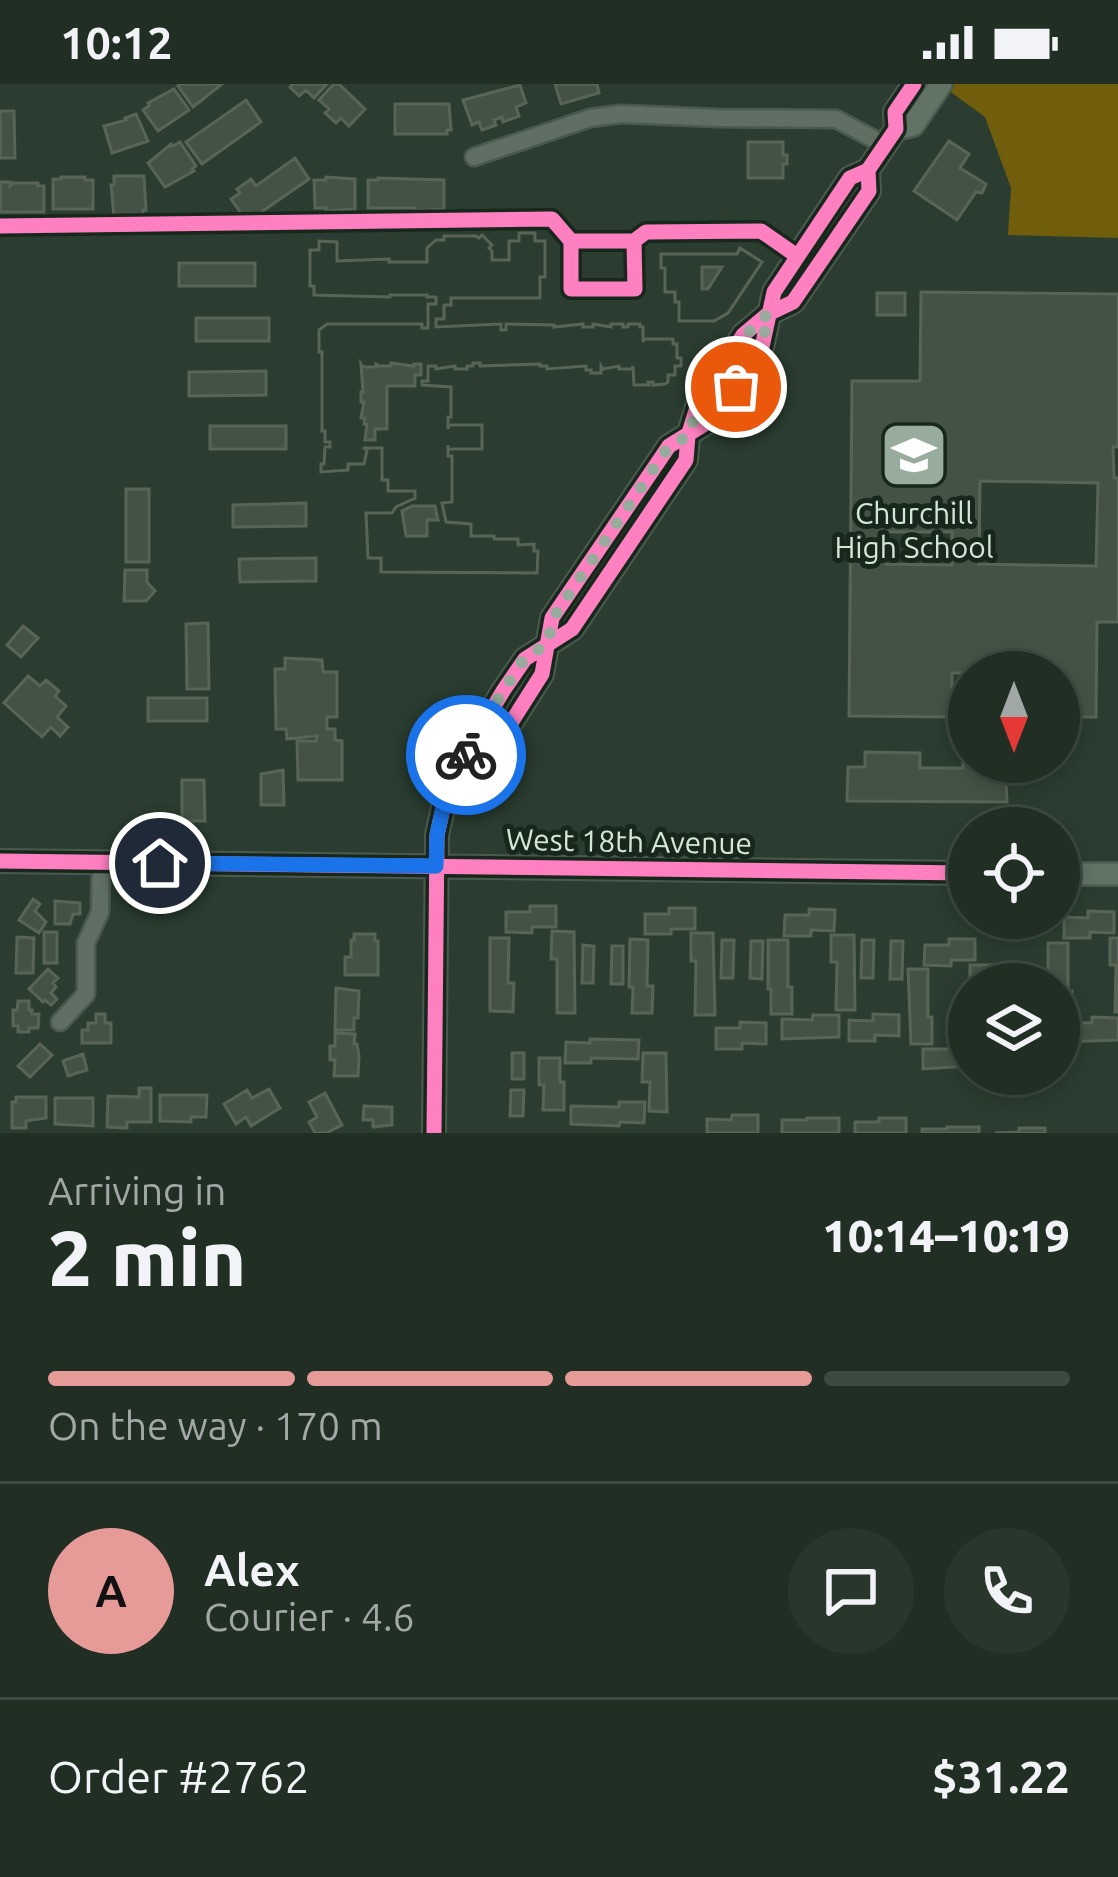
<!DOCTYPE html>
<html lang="en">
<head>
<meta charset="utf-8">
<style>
	:root { --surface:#202e24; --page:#28362c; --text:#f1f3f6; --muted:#a2a8a6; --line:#3d4a41; --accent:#e69b98 }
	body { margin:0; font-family:Ubuntu,sans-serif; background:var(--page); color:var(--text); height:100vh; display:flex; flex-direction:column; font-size:45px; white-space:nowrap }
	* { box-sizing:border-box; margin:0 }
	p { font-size:39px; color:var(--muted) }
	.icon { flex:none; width:66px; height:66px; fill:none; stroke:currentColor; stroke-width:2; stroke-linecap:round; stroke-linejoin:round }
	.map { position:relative; height:1049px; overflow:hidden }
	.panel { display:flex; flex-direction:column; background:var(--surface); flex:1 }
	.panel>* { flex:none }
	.needle { width:78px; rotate:180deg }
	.buttons { position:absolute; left:948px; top:567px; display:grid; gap:24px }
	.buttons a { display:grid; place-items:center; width:132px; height:132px; border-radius:50%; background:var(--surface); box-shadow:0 6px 18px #0003,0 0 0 3px var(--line); font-size:60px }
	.pin { position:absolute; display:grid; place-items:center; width:102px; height:102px; color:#fff; margin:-51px; border:6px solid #fff; border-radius:50%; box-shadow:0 3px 12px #0007 }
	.courier { position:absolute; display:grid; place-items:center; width:120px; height:120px; margin:-60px; border:9px solid #1a73e8; border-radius:50%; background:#fff; color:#222; box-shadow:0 3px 15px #0007 }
	.overview em { font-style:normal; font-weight:800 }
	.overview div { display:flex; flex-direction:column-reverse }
	.overview { display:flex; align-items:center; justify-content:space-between; height:204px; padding:0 48px }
	h1 { font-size:78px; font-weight:800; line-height:90px }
	.bar { display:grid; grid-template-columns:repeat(4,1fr); gap:18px 12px; align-content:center; height:144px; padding:0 48px }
	.bar i { height:15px; border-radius:9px; background:var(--line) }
	.bar .current { background:var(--accent) }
	.bar p { grid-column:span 4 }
	.line { display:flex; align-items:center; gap:30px; padding:0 48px; border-top:3px solid var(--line) }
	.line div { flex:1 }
	.round { display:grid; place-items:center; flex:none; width:126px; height:126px; border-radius:63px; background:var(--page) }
	.status { display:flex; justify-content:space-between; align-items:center; height:84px; padding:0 60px; background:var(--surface); direction:ltr }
	.status svg { height:33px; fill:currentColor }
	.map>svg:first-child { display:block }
</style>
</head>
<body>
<div class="status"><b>10:12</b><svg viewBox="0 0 49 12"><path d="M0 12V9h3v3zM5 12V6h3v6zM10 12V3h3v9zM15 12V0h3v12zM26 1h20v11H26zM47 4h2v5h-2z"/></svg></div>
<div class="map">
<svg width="1118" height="1049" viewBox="0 0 1118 1049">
	<rect width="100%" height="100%" fill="#2a3d30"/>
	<path fill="#705e0c" d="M952,0H1118V154L1008,151L1011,104L985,33L948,6Z"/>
	<path fill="#445245" stroke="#576456" stroke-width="3" fill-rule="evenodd" d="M222,0L193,23L178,2L179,0Z
		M327,0L314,14L306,6L299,12L290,3L292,0Z
		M334,0H339L365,25L349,42L341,34L336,39L325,29L329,25L319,16Z
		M555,0H597L599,9L561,20Z
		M520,1L526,19L516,23L519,32L503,38L502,33L494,36L496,41L482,46L479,38L472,41L463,16Z
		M174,5L189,26L158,47L143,26L149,22L148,19Z
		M246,16L261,38L202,80L186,58Z
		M395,20H449L451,46H447V50H395Z
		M0,27H14L15,74H0Z
		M136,30L148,57L112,69L104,42L126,36L125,34Z
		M949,57L969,70L960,84L986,100L982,109L976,108L957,136L914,107Z
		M180,58L196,82L192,85L194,87L165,103L148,79L171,60L173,62Z
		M748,58H783V71H787V80H783V94H748Z
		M295,74L309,95L247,138L231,115L240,109L237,105L251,95L256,102Z
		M114,92H144L146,126H143V133H114L111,101H114Z
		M61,93H85V96H93V125H53V95H61Z
		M326,93L355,95V125L326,127V124H315L314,96H326Z
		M378,94L444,96V125L415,127V124H368V96H378Z
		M0,98H10V102L13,99H38V102H44V128H0Z
		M519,149H535V157H545V193H540V214H451V221H444V235H436V243L501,240V246H506V240L554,241V243L583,240V243H593V240L611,243V240H623V243H628V240H640V243H643V258L644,255H673V260H677V274H681V282H675V291H668V298L665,300L653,301V298H648L649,301H634L633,282L632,285H619V282L603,285L601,282V289H591V286H586V282L547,285V282H540V280L480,282V279H473V282H467V285H455V282L436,285V282H428V297H422V301L451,303V333H448V345L449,341H482V365H448V361V372H452V418L442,419L446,438L471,440V452H494V455H518V461L534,460V467H538L537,489L381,488V474H368L366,429H392L396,423L415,414V407H388V396H382V364H363L367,366L364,380H348V386L321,388V380H324L325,363H330V358H325V347H322V268H319V246L327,240H422V244H428V220H436V213H427V211H390V213L314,211V202H310V166H319V157L337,158V177L389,175V178H427V164L436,156H444V152H476L479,154L482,151L492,161L489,164L492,167V176H509V157H519ZM391,279L414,282V280H421V291H415V302H387V345H375V356H365L367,340H364L365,334H361L364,318H361V308H363L361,280L363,283H376V280L379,282H391ZM412,422H435L438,436H427V452H406L402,427Z
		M519,149H535V157H545V193H540V214H451V221H444V235H436V243L501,240V246H506V240L554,241V243L583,240V243H593V240L611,243V240H623V243H628V240H640V243H643V258L644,255H673V260H677V274H681V282H675V291H668V298L665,300L653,301V298H648L649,301H634L633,282L632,285H619V282L603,285L601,282V289H591V286H586V282L547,285V282H540V280L480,282V279H473V282H467V285H455V282L436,285V282H428V297H422V301L451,303V333H448V345L449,341H482V365H448V361V372H452V418L442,419L446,438L471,440V452H494V455H518V461L534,460V467H538L537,489L381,488V474H368L366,429H392L396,423L415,414V407H388V396H382V364H363L367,366L364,380H348V386L321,388V380H324L325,363H330V358H325V347H322V268H319V246L327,240H422V244H428V220H436V213H427V211H390V213L314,211V202H310V166H319V157L337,158V177L389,175V178H427V164L436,156H444V152H476L479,154L482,151L492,161L489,164L492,167V176H509V157H519Z
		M740,164L762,178L728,229L714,237H679V218H675V208H665V184H661V170H737ZM702,183H722L708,205H702Z
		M740,164L762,178L728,229L714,237H679V218H675V208H665V184H661V170H737Z
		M179,179H255V202H179Z
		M921,208L1118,210V363H1113L1114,394H1118V538H1097L1096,633H1061L1062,590L1059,588L952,589V633L849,632L852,297H920ZM980,397L1098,399L1096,482L979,480ZM886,448H952V481L886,480Z
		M877,209H905V231H877Z
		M196,234H269V257H196Z
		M266,287V311L189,312V288Z
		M210,342H286V365H210Z
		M126,405H149V478H126Z
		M306,419V442L233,443V421Z
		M316,474V497L240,498L239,475Z
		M125,486H147V498L155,507L146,517H124Z
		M208,539L209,605H187L186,540Z
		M23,542L38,554L21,573L7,561Z
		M285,574L322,576L323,588H337V633H327V645H335V656L342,657V696H298L297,657H316L317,652L287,655L286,645H276L275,585H285Z
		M28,592L40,602L46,596L59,607L55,612L66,622L57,633L68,643L60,652L51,643L42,653L4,619Z
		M148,614H207V637H148Z
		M963,662H969V678H1005L1007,718L847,717L848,683H865V668L920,669V684H963Z
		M283,686L284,721H261V690Z
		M182,696H204L205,737H182Z
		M33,815L40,820L35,827L46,838L39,849L19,836Z
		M55,817L80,819V830H73L70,840H55Z
		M530,822H556V843H532V849L506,848V828H530Z
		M669,824H695V845H671V850H645V830H669Z
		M809,825L835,826L834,847L811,846V852H784L785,831H809Z
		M1088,827L1114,828V849L1090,848V854H1064V833L1088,834Z
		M552,847L574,848L575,929H557V875H551Z
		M44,848H57V879H44Z
		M691,849H713L715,931H695L696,877H691Z
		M354,850H375V857H378V891H345V873H351V856H354Z
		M831,851H854L855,926H836L837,878H831Z
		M17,853L34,854L33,889H16Z
		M490,854H509L508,899H514L513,928L490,927Z
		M1110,854H1118V928H1115L1116,881H1110Z
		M630,855L648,856L647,902H653L652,929H632L633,903H629Z
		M949,855H975V876H951V882L924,881L925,861H949Z
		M722,856H734L733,894H721Z
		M768,856H788V903H792V930H771V905H768Z
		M862,856H874L873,894H861Z
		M751,857H763L762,895L750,894Z
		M891,857H903L902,895H890Z
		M1048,859H1068V907H1072V934H1059V900H1048Z
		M583,861L594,862L593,899H582Z
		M612,862H623V900H611Z
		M970,881H993L992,900H970Z
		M48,885L58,894L53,899L56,903L51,909L57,915L51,921L45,916L43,918L29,905Z
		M908,885H928V933H932V960H911Z
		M1002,885H1014L1013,900H1001Z
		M1031,885H1043V900H1031Z
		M336,904L359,907L358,934H354V946H335Z
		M18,917H29V926H32V930H39L38,944H29V948H18V942H13V926H17Z
		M96,930H105V939H111V959H82V946H88V939H96Z
		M873,930L899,931V952L875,951V957H849V936L873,937Z
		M813,931H839V953L782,955V935L812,936Z
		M1092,933L1118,934V956L1061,958L1062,938L1092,939Z
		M740,938L766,939V960L742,959V965H716V944H740Z
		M335,949L355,950L354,960H357L359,972L358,992H334L335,976H330V962H335Z
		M590,955L639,956L638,975L591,974V979H565L566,958L590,959Z
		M40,960L52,971L30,993L18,982Z
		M953,960H969V982L923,985V965H953Z
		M512,969H524V995H512Z
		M643,969H666L667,1028L649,1027L650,998H642Z
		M83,970L87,986L68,992L63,977Z
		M539,974H560V998H564V1026H543L544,1001H539Z
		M139,1004H151V1038H127V1044L107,1043L108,1012L139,1013Z
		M269,1005L280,1024L251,1042L246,1033L236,1040L224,1020L247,1006L252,1014Z
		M511,1006H524L523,1032H510Z
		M325,1009L342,1041L326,1049H315L309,1038L317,1033L309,1018Z
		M160,1011H207L206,1033H191V1038L160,1037Z
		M16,1013H46V1034L26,1037V1044H12V1018H16Z
		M55,1014H93V1042L55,1040Z
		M619,1018H645L644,1039L620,1038L619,1042L571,1040V1022L619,1023Z
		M364,1022L392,1023V1041L373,1043V1036H363Z
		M732,1031H758V1049H707V1035L731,1036Z
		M807,1034H839V1049H782V1036H807Z
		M879,1034H906V1049H855V1038H879Z
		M947,1043H979V1049H922V1045H947Z
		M1019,1044H1045V1049H995L1019,1048Z"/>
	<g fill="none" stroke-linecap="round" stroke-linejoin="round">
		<defs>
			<path id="street" d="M474,73L590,34L621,30L718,34L836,35L885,61
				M60,938L86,910V859L100,828L101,778"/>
			<path id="secondary" d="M896,45L913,41L941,0
				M464,681L486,678L542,590L552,534L669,362L716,333L762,263L774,208L850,94L868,86
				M0,777L969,789
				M1059,790H1118
				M434,1049L437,751L443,724L468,665L503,607L525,575L572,545L686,376L688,352L698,320L743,251L768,230L793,218L869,107L868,86L896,45L895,28L914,0"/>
		</defs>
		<use href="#street" stroke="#4a5a4f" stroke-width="21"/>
		<use href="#secondary" stroke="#4a5a4f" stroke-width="26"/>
		<use href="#street" stroke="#606f64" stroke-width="16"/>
		<use href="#secondary" stroke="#607365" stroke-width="21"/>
		<defs>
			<path id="cycleway" d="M0,142L552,135L571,157
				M634,157L635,205H571V157H634L646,148L761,147L797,172
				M464,681L486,678L542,590L552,534L669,362L716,333L762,263L774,208L850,94L868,86
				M0,777L969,789
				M434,1049L437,751L443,724L468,665L503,607L525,575L572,545L686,376L688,352L698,320L743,251L768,230L793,218L869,107L868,86L896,45L895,28L914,0"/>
		</defs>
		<use href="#cycleway" stroke="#18271c" stroke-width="22"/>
		<use href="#cycleway" stroke="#ff80c0" stroke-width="15"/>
	</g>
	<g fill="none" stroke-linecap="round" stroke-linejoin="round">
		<path stroke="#98ac9d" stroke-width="12" stroke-dasharray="0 21.6" d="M466,671L485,635L524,575L548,559L553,534L669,362L688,352C702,305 730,262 768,230L762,263L736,303"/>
		<path stroke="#1a73e8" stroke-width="15" d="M160,779L436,782L437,751L443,724L466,671"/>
	</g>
	<defs>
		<symbol id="school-square" viewBox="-11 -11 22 22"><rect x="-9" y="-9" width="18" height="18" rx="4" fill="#98ac9d" stroke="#18271c"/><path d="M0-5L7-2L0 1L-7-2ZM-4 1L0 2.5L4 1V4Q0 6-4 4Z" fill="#fff"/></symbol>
	</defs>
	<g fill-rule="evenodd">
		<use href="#school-square" x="876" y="333" width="76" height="76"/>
	</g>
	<g text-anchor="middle" stroke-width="10" stroke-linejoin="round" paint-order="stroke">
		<g font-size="30" fill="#d3e7d7" stroke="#18271c">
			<text x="914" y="440">Churchill<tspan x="914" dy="34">High School</tspan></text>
		</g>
		<g font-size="30" fill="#d3e7d7" stroke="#18271c">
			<text transform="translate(629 758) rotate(1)" y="10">West 18th Avenue</text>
		</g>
	</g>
</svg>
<div class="buttons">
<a><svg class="needle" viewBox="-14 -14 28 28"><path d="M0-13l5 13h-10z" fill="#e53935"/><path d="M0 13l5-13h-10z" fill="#a2a8a6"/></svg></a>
<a><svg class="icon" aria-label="locate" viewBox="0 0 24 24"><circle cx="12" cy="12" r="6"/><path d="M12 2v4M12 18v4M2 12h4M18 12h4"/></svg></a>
<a><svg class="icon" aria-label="layers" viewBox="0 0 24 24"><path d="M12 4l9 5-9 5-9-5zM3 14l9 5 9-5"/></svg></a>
</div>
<div class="pin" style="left:736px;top:303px;background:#ea580c"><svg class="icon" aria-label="bag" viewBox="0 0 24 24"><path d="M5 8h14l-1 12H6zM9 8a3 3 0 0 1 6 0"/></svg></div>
<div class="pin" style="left:160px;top:779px;background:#1f2937"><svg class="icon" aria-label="home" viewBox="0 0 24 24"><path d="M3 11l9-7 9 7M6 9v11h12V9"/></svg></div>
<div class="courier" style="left:466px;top:671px"><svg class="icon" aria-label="bike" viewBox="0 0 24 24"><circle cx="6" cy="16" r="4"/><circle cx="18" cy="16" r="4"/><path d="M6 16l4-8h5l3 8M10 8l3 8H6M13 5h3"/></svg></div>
</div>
<section class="panel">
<div class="overview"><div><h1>2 min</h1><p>Arriving in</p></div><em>10:14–10:19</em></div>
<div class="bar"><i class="current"></i><i class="current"></i><i class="current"></i><i></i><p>On the way · 170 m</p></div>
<div class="line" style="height:216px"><b class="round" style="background:var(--accent);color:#111">A</b><div><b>Alex</b><p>Courier · 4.6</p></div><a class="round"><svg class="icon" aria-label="chat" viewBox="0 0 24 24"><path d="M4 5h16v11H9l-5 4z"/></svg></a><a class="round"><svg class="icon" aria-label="phone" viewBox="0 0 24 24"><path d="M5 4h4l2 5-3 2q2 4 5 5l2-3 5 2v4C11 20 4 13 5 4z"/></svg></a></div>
<div class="line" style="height:156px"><div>Order #2762</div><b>$31.22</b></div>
</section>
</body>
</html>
